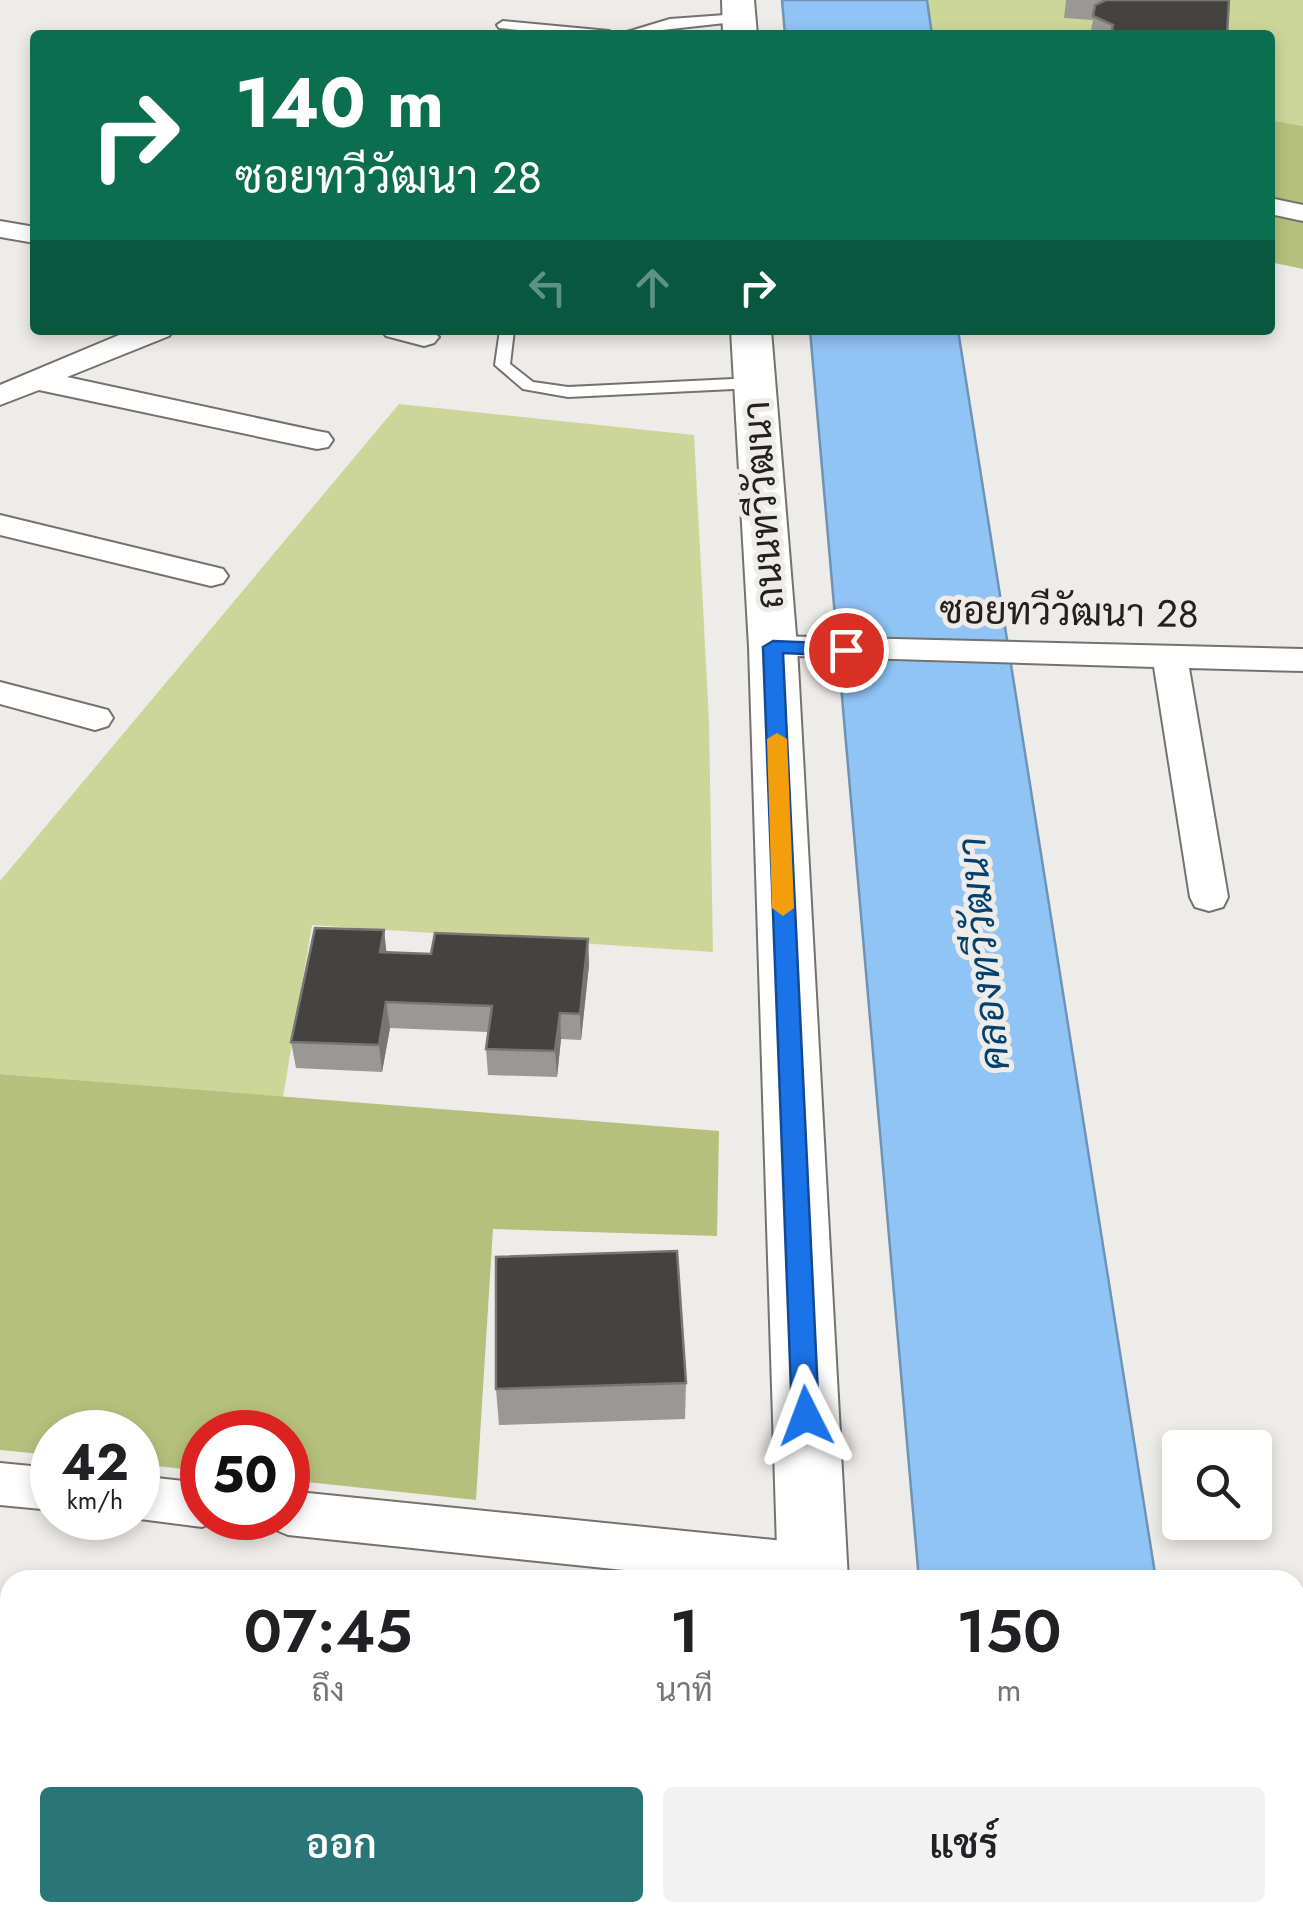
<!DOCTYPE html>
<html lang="th">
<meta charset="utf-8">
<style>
:root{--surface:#fff;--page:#f2f2f2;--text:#202124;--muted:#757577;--accent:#2a7578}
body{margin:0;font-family:Jost,Sarabun,sans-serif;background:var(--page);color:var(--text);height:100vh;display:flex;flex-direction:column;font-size:38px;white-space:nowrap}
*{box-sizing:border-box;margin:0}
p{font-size:32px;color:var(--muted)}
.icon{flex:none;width:55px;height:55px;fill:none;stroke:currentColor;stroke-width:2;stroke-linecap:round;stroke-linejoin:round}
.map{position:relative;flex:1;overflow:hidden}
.details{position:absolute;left:0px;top:1570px;width:1305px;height:352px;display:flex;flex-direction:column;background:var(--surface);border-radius:30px 30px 0 0;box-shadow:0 5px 15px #0003}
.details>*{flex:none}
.guide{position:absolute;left:30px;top:30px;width:1245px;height:305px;border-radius:10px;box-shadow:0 5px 15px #0003;background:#0b6e4f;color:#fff;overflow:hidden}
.buttons{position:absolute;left:1162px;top:1430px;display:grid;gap:20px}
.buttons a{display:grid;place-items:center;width:110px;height:110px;border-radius:10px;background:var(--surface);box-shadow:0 5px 15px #0003;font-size:50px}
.speed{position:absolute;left:30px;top:1410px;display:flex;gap:20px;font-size:50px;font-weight:700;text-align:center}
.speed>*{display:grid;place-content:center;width:130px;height:130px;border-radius:50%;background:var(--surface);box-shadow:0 5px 15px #0003;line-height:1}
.speed small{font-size:25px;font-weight:400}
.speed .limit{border:15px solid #d22;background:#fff;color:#111}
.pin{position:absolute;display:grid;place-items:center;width:85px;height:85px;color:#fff;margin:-42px;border:5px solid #fff;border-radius:50%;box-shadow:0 2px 10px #0007}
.me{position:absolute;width:110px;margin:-55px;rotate:357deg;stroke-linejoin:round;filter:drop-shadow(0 0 8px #0008)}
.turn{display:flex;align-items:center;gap:35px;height:210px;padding:0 40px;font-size:45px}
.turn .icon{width:130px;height:130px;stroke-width:2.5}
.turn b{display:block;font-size:70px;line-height:85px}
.lanes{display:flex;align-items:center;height:95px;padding:0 40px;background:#0003;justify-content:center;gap:50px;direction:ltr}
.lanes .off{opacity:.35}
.eta{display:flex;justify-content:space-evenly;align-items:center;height:170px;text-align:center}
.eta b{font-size:60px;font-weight:600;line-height:70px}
.action{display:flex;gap:20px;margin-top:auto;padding:20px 40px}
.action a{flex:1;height:115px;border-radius:10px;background:var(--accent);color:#fff;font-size:40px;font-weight:600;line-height:115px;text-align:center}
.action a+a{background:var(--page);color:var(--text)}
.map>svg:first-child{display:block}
.green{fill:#cdd699}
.forest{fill:#b6c07d}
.water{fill:#90c4f5;stroke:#6f93b5;stroke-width:2.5}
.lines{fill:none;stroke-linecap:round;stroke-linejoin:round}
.service-casing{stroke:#74726f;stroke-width:4}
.minor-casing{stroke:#74726f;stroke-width:4}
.secondary-casing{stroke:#74726f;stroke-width:4}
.service{fill:#fff;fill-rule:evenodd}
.minor{fill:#fff;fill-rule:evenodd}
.secondary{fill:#fff;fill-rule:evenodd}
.wall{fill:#9a9894}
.shaded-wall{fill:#787672}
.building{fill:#454340;stroke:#787672;stroke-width:2.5}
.route{fill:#1a73e8;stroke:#114b97;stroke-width:2.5}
.slow{fill:#f59e0b}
.labels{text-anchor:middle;stroke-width:10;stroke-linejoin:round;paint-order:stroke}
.street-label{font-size:38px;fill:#222120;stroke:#eeece8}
.water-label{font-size:40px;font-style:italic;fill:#04416e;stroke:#eeece8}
</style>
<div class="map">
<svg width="1303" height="1922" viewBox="0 0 1303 1922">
<rect width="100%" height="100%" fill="#eeece8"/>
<!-- green -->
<path class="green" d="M927,0H1303V126L1270,120V35H932Z
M399,404L694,435L709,721L713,952L312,925L283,1097L0,1074V881Z"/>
<!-- forest -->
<path class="forest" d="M1270,120L1303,126V269L1270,262Z
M0,1074L719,1131L717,1236L493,1229L476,1500L288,1480V1432H202V1471L138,1464V1432H52V1455L0,1450Z"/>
<!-- water -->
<path class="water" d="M782,0H927L932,35H785Z
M810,330H958L1156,1580H919Z
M1209,1912L1211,1922H948L947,1913Z"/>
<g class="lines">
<defs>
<path id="service" d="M739,14L745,18L743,21L617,35L670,19Z
M503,21L609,31L615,35H570L499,28L497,25Z
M500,330H514L510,364L533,382L568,387L754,378L762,383L754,388L568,397L523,389L495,365Z"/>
<path id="minor" d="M1270,198L1303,205V221L1270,214Z
M0,221L35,227V243L0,237Z
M131,330H174L169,336L67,377L317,431L328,433L333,440L328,447L317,449L39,390L0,405V385Z
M381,330H431L439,337L434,343L424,346L386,336Z
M0,515L223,569L228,576L223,583L211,586L0,535Z
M773,636L1303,649V671L1189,668L1228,897L1223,907L1209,911L1195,907L1190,897L1154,667L761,655L756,647L761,639Z
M0,682L108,710L113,718L108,726L95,730L0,704Z
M0,1463L52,1468V1510L0,1505Z
M138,1476L202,1483V1518H221L219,1520L202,1527L132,1518H138Z
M288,1491L813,1544L831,1551L838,1567L832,1580H720L288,1535L271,1528L265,1518H288Z"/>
<path id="secondary" d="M722,0H754L757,35H723Z
M731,330H771L797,647L848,1580H778L749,647Z
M786,1912H864L865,1922H787Z"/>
</defs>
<!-- service casing -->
<use href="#service" class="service-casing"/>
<!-- minor casing -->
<use href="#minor" class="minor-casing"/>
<!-- secondary casing -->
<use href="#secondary" class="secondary-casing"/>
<!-- service -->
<use href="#service" class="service"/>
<!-- minor -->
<use href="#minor" class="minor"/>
<!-- secondary -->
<use href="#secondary" class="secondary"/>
</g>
<!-- wall -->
<path class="wall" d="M1066,0H1229L1227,35H1090L1093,20L1064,18Z
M384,930L386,952L431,954L588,939L589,965L581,1040L561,1039L557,1077L488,1075L486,1049L488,1032L390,1028L382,1072L296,1068L291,1042Z
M686,1383L685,1419L499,1425L496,1389Z"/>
<!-- shaded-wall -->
<path class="shaded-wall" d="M384,930L387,957L380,952Z
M588,939L589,965L581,1040L580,1014Z
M386,1002L390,1028L382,1072L379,1045Z
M560,1013L561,1039L557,1077L555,1051Z"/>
<!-- building -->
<path class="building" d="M1106,0H1229L1227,35H1111L1113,25L1093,16L1095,5Z
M315,928L384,930L380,952L431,954L435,933L588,939L580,1014L560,1013L555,1051L486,1049L492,1006L386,1002L379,1045L291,1042Z
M677,1251L686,1383L496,1389V1257Z"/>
<!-- route -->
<path class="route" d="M773,641L846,644L856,650L846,656L783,653L819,1416L815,1424L806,1427L796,1424L792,1416L763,647Z"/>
<!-- slow -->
<path class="slow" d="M777,733L787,739L794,908L783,916L772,908L767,739Z"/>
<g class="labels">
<!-- street labels -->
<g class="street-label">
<text transform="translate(763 505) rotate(-94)" y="13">ถนนทวีวัฒนา</text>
<text transform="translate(1069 612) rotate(1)" y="13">ซอยทวีวัฒนา 28</text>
</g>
<!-- water labels -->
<g class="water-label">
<text transform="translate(983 954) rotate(-96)" y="14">คลองทวีวัฒนา</text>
</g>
</g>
</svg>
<div class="buttons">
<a><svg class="icon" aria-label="search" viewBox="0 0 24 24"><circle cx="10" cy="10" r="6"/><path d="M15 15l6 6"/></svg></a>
</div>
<div class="speed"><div>42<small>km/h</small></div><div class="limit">50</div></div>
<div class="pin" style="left:846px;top:650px;background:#d93025"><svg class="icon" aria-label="arrive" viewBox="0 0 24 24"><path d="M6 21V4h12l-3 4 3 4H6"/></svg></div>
<svg class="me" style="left:806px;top:1416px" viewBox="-20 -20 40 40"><path d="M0-17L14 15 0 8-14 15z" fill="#1a73e8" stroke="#fff" stroke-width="4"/></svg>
<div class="guide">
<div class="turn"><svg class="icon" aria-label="right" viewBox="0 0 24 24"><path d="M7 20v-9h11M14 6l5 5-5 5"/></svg><div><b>140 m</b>ซอยทวีวัฒนา 28</div></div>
<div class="lanes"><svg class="icon off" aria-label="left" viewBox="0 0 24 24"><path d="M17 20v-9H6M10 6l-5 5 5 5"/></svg><svg class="icon off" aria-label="ahead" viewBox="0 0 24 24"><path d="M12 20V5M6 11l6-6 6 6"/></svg><svg class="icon" aria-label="right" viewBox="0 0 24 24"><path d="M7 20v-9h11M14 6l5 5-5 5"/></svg></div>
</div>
<section class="details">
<div class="eta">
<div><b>07:45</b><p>ถึง</p></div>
<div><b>1</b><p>นาที</p></div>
<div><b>150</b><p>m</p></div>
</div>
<div class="action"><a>ออก</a><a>แชร์</a></div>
</section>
</div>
